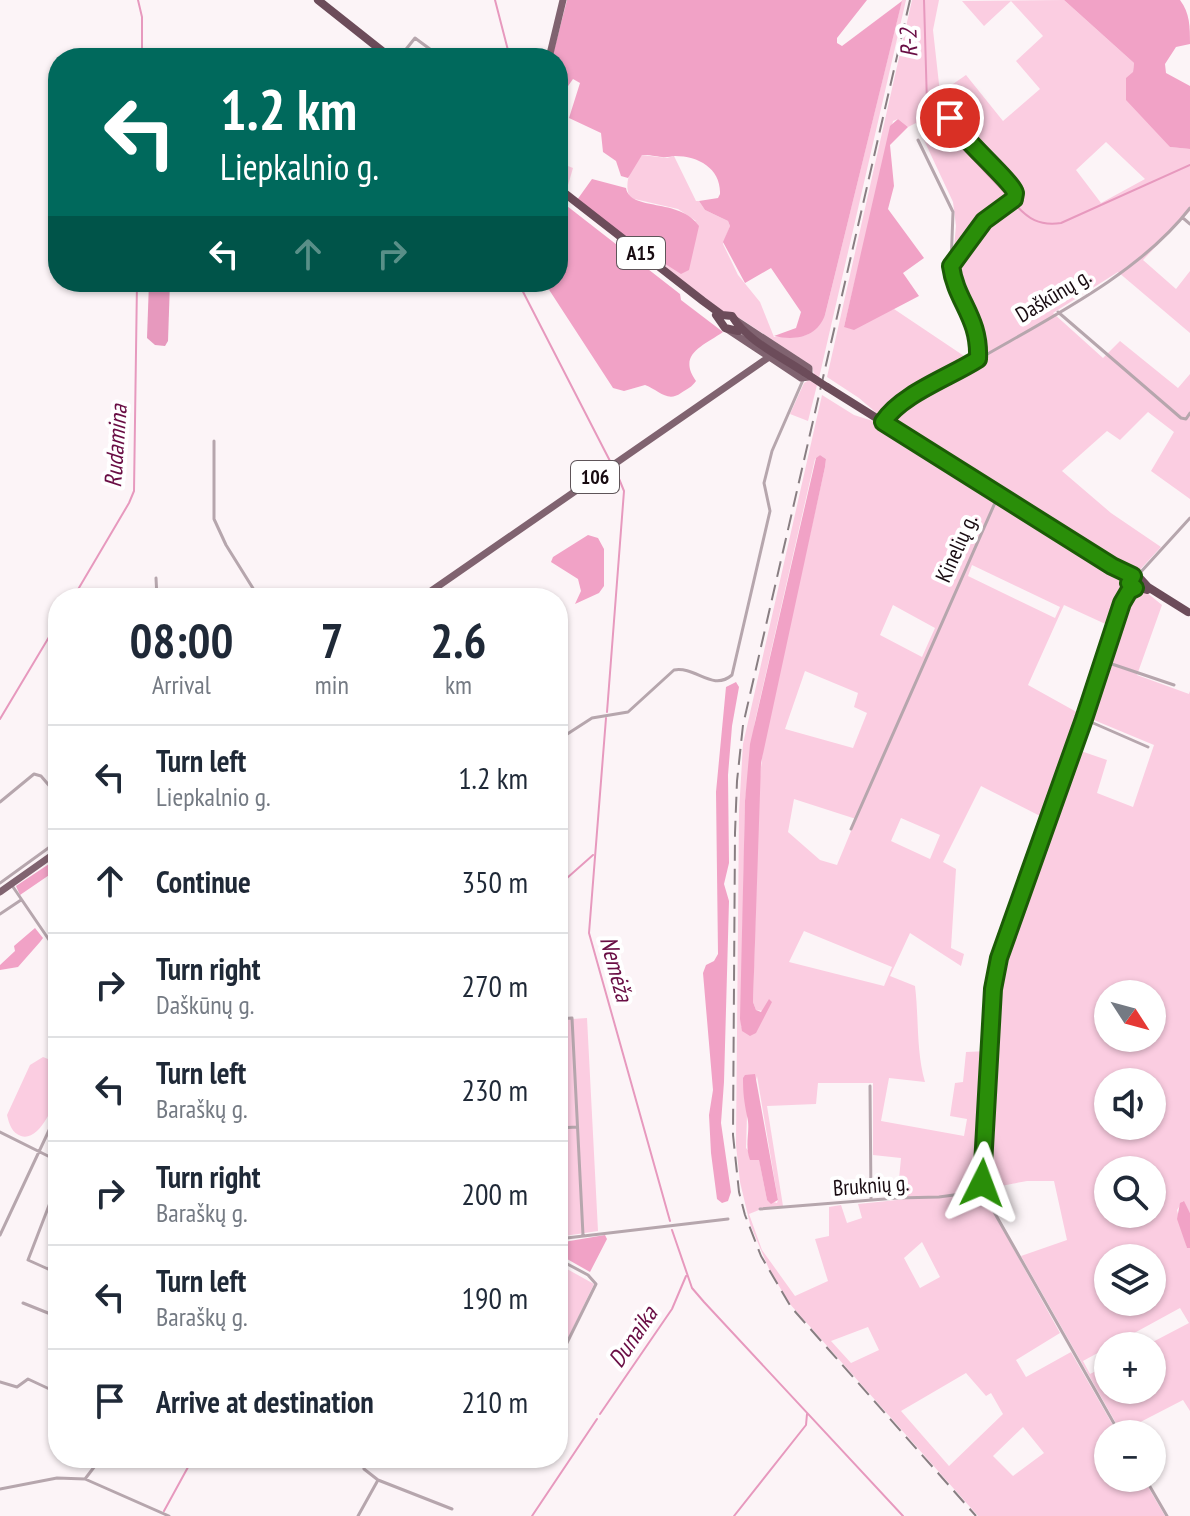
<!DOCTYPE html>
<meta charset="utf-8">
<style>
:root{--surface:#fff;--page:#f2f2f3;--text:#1f2937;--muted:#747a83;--line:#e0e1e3}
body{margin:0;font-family:"PT Sans Narrow",sans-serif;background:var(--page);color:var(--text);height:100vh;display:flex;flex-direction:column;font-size:30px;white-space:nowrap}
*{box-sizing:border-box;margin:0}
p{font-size:26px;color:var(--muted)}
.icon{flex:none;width:44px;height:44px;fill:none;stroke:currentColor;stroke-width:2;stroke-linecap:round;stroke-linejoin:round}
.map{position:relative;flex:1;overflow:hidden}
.drawer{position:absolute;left:48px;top:588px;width:520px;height:880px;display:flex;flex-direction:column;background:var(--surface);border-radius:32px;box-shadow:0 2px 6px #0004}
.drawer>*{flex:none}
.hud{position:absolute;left:48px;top:48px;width:520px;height:244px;border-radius:32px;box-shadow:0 2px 6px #0004;background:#00695c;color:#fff;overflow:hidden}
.needle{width:52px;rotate:126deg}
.fabs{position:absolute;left:1094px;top:980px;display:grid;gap:16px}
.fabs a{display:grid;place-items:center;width:72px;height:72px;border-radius:50%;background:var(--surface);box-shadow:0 2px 6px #0004;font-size:40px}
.pin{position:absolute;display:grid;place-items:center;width:68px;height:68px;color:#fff;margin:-34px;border:4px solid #fff;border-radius:50%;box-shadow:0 2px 8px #0007}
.me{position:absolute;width:88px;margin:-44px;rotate:3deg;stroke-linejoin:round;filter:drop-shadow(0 0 6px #0008)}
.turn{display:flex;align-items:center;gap:28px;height:168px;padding:0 40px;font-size:36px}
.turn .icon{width:104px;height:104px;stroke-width:2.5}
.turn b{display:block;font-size:56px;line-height:68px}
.lanes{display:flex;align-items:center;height:76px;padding:0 40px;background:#0003;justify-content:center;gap:40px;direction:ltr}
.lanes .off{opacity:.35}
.eta{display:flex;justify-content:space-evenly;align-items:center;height:136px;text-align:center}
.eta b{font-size:48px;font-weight:700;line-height:56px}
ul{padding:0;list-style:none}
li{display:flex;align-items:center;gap:24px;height:104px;padding:0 40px;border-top:2px solid var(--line)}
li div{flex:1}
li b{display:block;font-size:30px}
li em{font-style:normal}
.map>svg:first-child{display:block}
.green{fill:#fbcde1;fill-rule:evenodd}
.forest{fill:#f1a2c6}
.water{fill:#e799be}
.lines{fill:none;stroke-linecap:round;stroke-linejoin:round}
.stream{stroke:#e799be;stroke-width:2}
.street{stroke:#b6a6ad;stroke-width:3}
.primary{stroke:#806370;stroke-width:7}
.highway{stroke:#6c4c5a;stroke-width:8}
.rail{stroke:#887e82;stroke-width:2;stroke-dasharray:16 8;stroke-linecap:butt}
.highway-bridge{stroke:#6c4c5a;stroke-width:8}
.route-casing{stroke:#1b5c06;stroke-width:20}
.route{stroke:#2a8e09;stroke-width:14}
.labels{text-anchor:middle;stroke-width:8;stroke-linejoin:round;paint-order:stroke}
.shield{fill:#fff;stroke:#5e5559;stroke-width:2}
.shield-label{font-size:20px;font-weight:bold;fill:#190c12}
.street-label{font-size:22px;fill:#190c12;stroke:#fff}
.water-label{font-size:24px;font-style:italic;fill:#690d44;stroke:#fff}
</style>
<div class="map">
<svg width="1190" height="1516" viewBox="0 0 1190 1516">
<rect width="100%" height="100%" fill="#fcf4f7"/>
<!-- green -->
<path class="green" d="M902,0H906L819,378L814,375L812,366L741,319L725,313L637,246L644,247L696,221L678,209L630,198C623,183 631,166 642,155L667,158L674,156L696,201H699L705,210L728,221L730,226L723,244L738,275L760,302L774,337C801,336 811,341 825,315Z
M912,0H939L933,30L940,93L966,75L1003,121L1040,89L1016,61L1043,36L1011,1L984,26L962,1L1064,0L1134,63L1133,72L1170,147L1190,149V211L1143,260L1176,289L1190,271V333L1118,272L1053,313L1103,358L1120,341L1178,388L1190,374V499L1151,471L1174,432L1148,412L1120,440L1107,431L1062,471L1111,513L1161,547L1137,573H1129L1085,542L1071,536L892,423L890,416L886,413L880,416L859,398L827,377ZM898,119L908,127L916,123L953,202L956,226L952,268L981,338L980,351L970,360L894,309L844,327L893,121ZM1106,142L1145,179L1101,203L1076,170Z
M558,162L573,168L566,192L558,185Z
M809,380L817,385L808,421L790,414L804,383Z
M822,395L854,415L873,421L1118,574L1126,584L1112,627L1064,605L1028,685L1082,715L1046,819L981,786L943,862L956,869L951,948L964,954L961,966L910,933L890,976L915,986C919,1018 916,1051 925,1082L889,1078L881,1121L964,1136L967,1119L950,1116L955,1083L963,1082L966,1052L988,1051L981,1185L997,1219L1060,1333L1016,1360L1026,1377L1071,1352L1118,1434H1108V1478H1143L1165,1516H978L789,1303L769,1269L750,1224L740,1182L736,1145L739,812L743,744ZM820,455L826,459L825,467L764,740L759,786L753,1002L756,1010L763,1011L741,1027L745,801L755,721L815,459ZM972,565L1060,607L1055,618L968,576ZM893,605L935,628L922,657L880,635ZM805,671L858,693L854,707L867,713L853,748L785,729ZM794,799L856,819L837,865L820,860L788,832ZM901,818L940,835L930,859L891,841ZM804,931L892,967L884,986L789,962ZM757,1076L778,1200L777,1203L767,1200L759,1159H756L746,1148L747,1115ZM818,1083H873V1155L901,1158L897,1200L858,1204L862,1218L847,1223L841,1205L829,1207V1236L815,1239L828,1281L795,1296L762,1250L749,1214L764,1208L783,1206L767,1106L816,1104ZM922,1242L940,1277L920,1288L904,1258ZM868,1327L879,1350L851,1363L831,1341ZM966,1373L986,1396L991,1393L1003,1414L949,1466L901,1411ZM1023,1427L1044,1453L1013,1476L993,1456Z
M1133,590L1146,592L1162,605L1137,675L1189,694L1190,691V1213L1183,1201L1177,1210L1187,1248H1190V1411L1183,1400L1121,1432L1021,1256L1067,1240L1054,1181H1027L985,1189L984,1180L993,1009L999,966L1126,599ZM1089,718L1154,745L1133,807L1097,793L1107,760L1078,750ZM1108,994H1152V1038H1108ZM1108,1082H1152V1126H1108ZM1108,1170H1152V1214H1108ZM1108,1258H1152V1302H1108ZM1180,1308L1189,1323L1145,1346H1152V1390H1108V1365L1090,1374L1083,1361Z
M587,1018L598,1231L558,1237V1020Z
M43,1057L58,1063C58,1071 59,1081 58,1089C56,1104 39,1142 21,1136C12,1133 9,1124 7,1115L30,1065Z
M558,1264L594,1284L558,1359Z"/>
<!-- forest -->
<path class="forest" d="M567,0H867L837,38V43L842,46L902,1L825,315C817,337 796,341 774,336L796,328L801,312L771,268L745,283L723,242L730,226L728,221L705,210L699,201L718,198L720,194C721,169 699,156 675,156C671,156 667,158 662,157C655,156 650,155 642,155L628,178L621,176L616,161L603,152L601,133L569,118L580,83L573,79L566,89L558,87V58H552Z
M1064,0H1180C1190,13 1190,27 1190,44L1176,47L1165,64L1166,73L1190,86V149L1170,147L1126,100V78L1133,72L1134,63Z
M898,119L908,127L890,145L894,186L888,209L924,258L903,273L919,296L854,330L844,327L890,126Z
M592,179L626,188C630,212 679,197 699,226L689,270L681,274L637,246L577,200Z
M558,199L680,294L681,300L723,332C703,346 677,354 696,381C692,387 687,389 681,393C667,403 659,390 645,385L624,391L613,388L544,282H558Z
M820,455L826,459L825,467L761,763L753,1002L756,1010L761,1012L769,999L772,1002L756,1033L750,1036L742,1031L740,1019L745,801L750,744L816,458Z
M588,535L598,538L604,549V586L599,593L575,604L581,591L578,579L551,562L553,557Z
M736,682L739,687L732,726L728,775L729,863L724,884L729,901L724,1082L721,1123L731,1192L728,1201L722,1203L717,1199L711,1153L709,1115L713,1090L703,973L706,965L714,961L718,954L716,792L726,687Z
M58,858V869L20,895L16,886Z
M35,928L43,938L40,942L18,967L0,970V965L15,951L14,946Z
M755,1074L778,1200L771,1204L767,1200L759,1160H750C744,1144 751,1130 747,1116C744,1101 743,1093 743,1078L745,1075Z
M1184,1201L1190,1213V1248H1187L1177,1219L1180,1203Z
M605,1235L607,1239L590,1272L560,1255L558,1243Z"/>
<!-- water -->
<path class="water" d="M149,282H170L168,341L165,346L155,345L147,338Z"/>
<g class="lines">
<!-- stream -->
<path class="stream" d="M138,0L142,17V58
M495,0L510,58
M924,0L927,104L938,122L1010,198
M1014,203C1028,219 1039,226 1061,223L1190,165
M518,282L610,461
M73,598L129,503L134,491L137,282
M607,712L624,491L615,469
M606,718L589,933L670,1221
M0,719L58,622
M558,886L593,855
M672,1230L692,1288L704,1302L903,1516
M600,1414L672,1309L686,1276
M164,1511L193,1458
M532,1516L597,1419
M734,1516L806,1425L807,1414"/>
<!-- street -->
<path class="street" d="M399,58L415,38L442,58
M950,118L1015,193L1014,199L984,221L951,266C956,302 980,317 978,359
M918,140L953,212L951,266
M1183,218L1190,224
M1058,312L1181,418L1186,419L1190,413
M884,422C900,395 938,383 965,367C1039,323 1137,277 1190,208
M214,441V519L226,545L259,598
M1139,574L1190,518
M156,578L157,598
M1123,600L1134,588
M1103,661L1174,685
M1084,719L1148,747
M558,740L592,718L628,712L674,670C696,666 712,692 732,675L770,511L764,483L772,451L803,380
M0,802L34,774L41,776L58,796
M851,829L998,496
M0,883L58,841
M11,884L58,953
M0,914L21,900
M558,1019L572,1018L583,1235
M870,1086L871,1199
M558,1128L577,1127
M0,1132L58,1161
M58,1182L28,1260L48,1269L58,1254
M760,1209L897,1198L939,1197L983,1191
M0,1235L58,1111
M558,1239L728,1219
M558,1259L588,1275L596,1284L558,1361
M23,1303L58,1317
M0,1382L17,1387L28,1379L58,1393
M1120,1434L989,1203L982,1180L993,989L999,958L1128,585
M363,1458L364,1469L378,1480
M1145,1478L1167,1516
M85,1479L101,1458
M0,1489L57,1478L85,1479L169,1516
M358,1516L378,1480L452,1509"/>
<!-- primary -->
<path class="primary" d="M549,58L563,0
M727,329L801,378L809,377V368L734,319
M421,598L769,357
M0,892L58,851"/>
<!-- highway -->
<path class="highway" d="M318,0L391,58
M558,188L703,301L722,315L732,316C746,340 780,356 804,372
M716,315L725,328L738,331
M827,387L1114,567L1138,576L1148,587L1188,612
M1120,573L1132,586L1147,590"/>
<!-- rail -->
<path class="rail" d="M910,0L743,725L737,781L735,833L733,1135L739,1192L745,1215L761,1256L791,1307L976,1516"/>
<!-- highway-bridge -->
<path class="highway-bridge" d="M804,372L827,387"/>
</g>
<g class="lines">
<defs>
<path id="route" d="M950,118C959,136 1013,182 1015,193C1015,195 1014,197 1014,199L984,221L951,266C956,302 980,317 978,359C950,377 901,394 883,422L1112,566L1133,576L1129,583L1135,588L1129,591L1122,603L1084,719L999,958L993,989L982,1183"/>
</defs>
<!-- route casing -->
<use href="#route" class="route-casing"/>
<!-- route -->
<use href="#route" class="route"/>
</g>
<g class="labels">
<!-- shield labels -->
<g class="shield">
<rect x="617" y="237" width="48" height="32" rx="6"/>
<rect x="571" y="461" width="48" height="32" rx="6"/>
</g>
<g class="shield-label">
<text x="641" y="260">A15</text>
<text x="595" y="484">106</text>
</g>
<!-- street labels -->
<g class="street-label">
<text transform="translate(1053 295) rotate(-31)" y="8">Daškūnų g.</text>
<text transform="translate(956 548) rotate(-66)" y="8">Kinelių g.</text>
<text transform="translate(871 1185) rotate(-4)" y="8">Bruknių g.</text>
</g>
<!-- water labels -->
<g class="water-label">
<text transform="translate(909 43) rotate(-92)" y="8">R-2</text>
<text transform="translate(116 446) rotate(-86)" y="8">Rudamina</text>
<text transform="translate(616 969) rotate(75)" y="8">Nemėža</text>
<text transform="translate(633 1337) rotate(-56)" y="8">Dunaika</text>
</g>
</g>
</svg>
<div class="fabs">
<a><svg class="needle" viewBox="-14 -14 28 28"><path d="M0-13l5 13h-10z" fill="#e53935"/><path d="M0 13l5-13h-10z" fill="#747a83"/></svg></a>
<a><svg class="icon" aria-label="sound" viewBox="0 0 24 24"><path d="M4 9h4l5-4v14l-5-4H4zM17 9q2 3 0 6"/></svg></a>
<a><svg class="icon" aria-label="search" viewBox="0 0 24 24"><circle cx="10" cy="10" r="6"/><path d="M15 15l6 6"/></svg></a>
<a><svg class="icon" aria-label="layers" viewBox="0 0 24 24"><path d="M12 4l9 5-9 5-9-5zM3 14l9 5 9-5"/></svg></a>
<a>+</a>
<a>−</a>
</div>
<div class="pin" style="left:950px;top:118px;background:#d93025"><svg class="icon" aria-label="arrive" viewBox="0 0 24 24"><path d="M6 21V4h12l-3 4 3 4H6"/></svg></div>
<svg class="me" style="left:982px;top:1183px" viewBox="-20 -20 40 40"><path d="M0-17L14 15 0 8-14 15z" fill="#2a8e09" stroke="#fff" stroke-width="4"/></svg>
<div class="hud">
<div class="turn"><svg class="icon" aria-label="left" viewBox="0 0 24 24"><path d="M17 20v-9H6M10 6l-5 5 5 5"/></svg><div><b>1.2 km</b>Liepkalnio g.</div></div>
<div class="lanes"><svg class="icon" aria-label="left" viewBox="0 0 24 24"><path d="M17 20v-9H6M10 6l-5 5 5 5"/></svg><svg class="icon off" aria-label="ahead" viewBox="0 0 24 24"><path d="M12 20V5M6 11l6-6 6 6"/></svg><svg class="icon off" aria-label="right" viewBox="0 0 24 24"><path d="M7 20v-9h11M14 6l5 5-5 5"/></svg></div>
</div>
<section class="drawer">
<div class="eta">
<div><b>08:00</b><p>Arrival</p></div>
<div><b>7</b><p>min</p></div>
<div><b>2.6</b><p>km</p></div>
</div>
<ul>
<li><svg class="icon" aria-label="left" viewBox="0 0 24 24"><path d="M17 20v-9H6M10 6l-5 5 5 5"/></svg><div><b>Turn left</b><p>Liepkalnio g.</p></div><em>1.2 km</em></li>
<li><svg class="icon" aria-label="ahead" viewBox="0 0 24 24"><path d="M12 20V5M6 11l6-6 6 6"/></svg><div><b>Continue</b></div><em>350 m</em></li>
<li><svg class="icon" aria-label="right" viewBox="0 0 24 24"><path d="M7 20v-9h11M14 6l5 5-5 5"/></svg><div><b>Turn right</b><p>Daškūnų g.</p></div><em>270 m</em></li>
<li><svg class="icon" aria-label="left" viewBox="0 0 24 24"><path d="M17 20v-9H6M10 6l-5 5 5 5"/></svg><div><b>Turn left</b><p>Baraškų g.</p></div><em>230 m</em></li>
<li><svg class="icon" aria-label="right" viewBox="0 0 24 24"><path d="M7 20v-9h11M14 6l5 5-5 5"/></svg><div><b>Turn right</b><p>Baraškų g.</p></div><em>200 m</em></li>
<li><svg class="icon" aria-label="left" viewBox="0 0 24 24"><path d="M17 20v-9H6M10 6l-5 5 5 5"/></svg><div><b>Turn left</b><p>Baraškų g.</p></div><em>190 m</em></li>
<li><svg class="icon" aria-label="arrive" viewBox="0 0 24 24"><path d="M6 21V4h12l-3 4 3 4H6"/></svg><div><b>Arrive at destination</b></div><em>210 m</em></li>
</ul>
</section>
</div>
